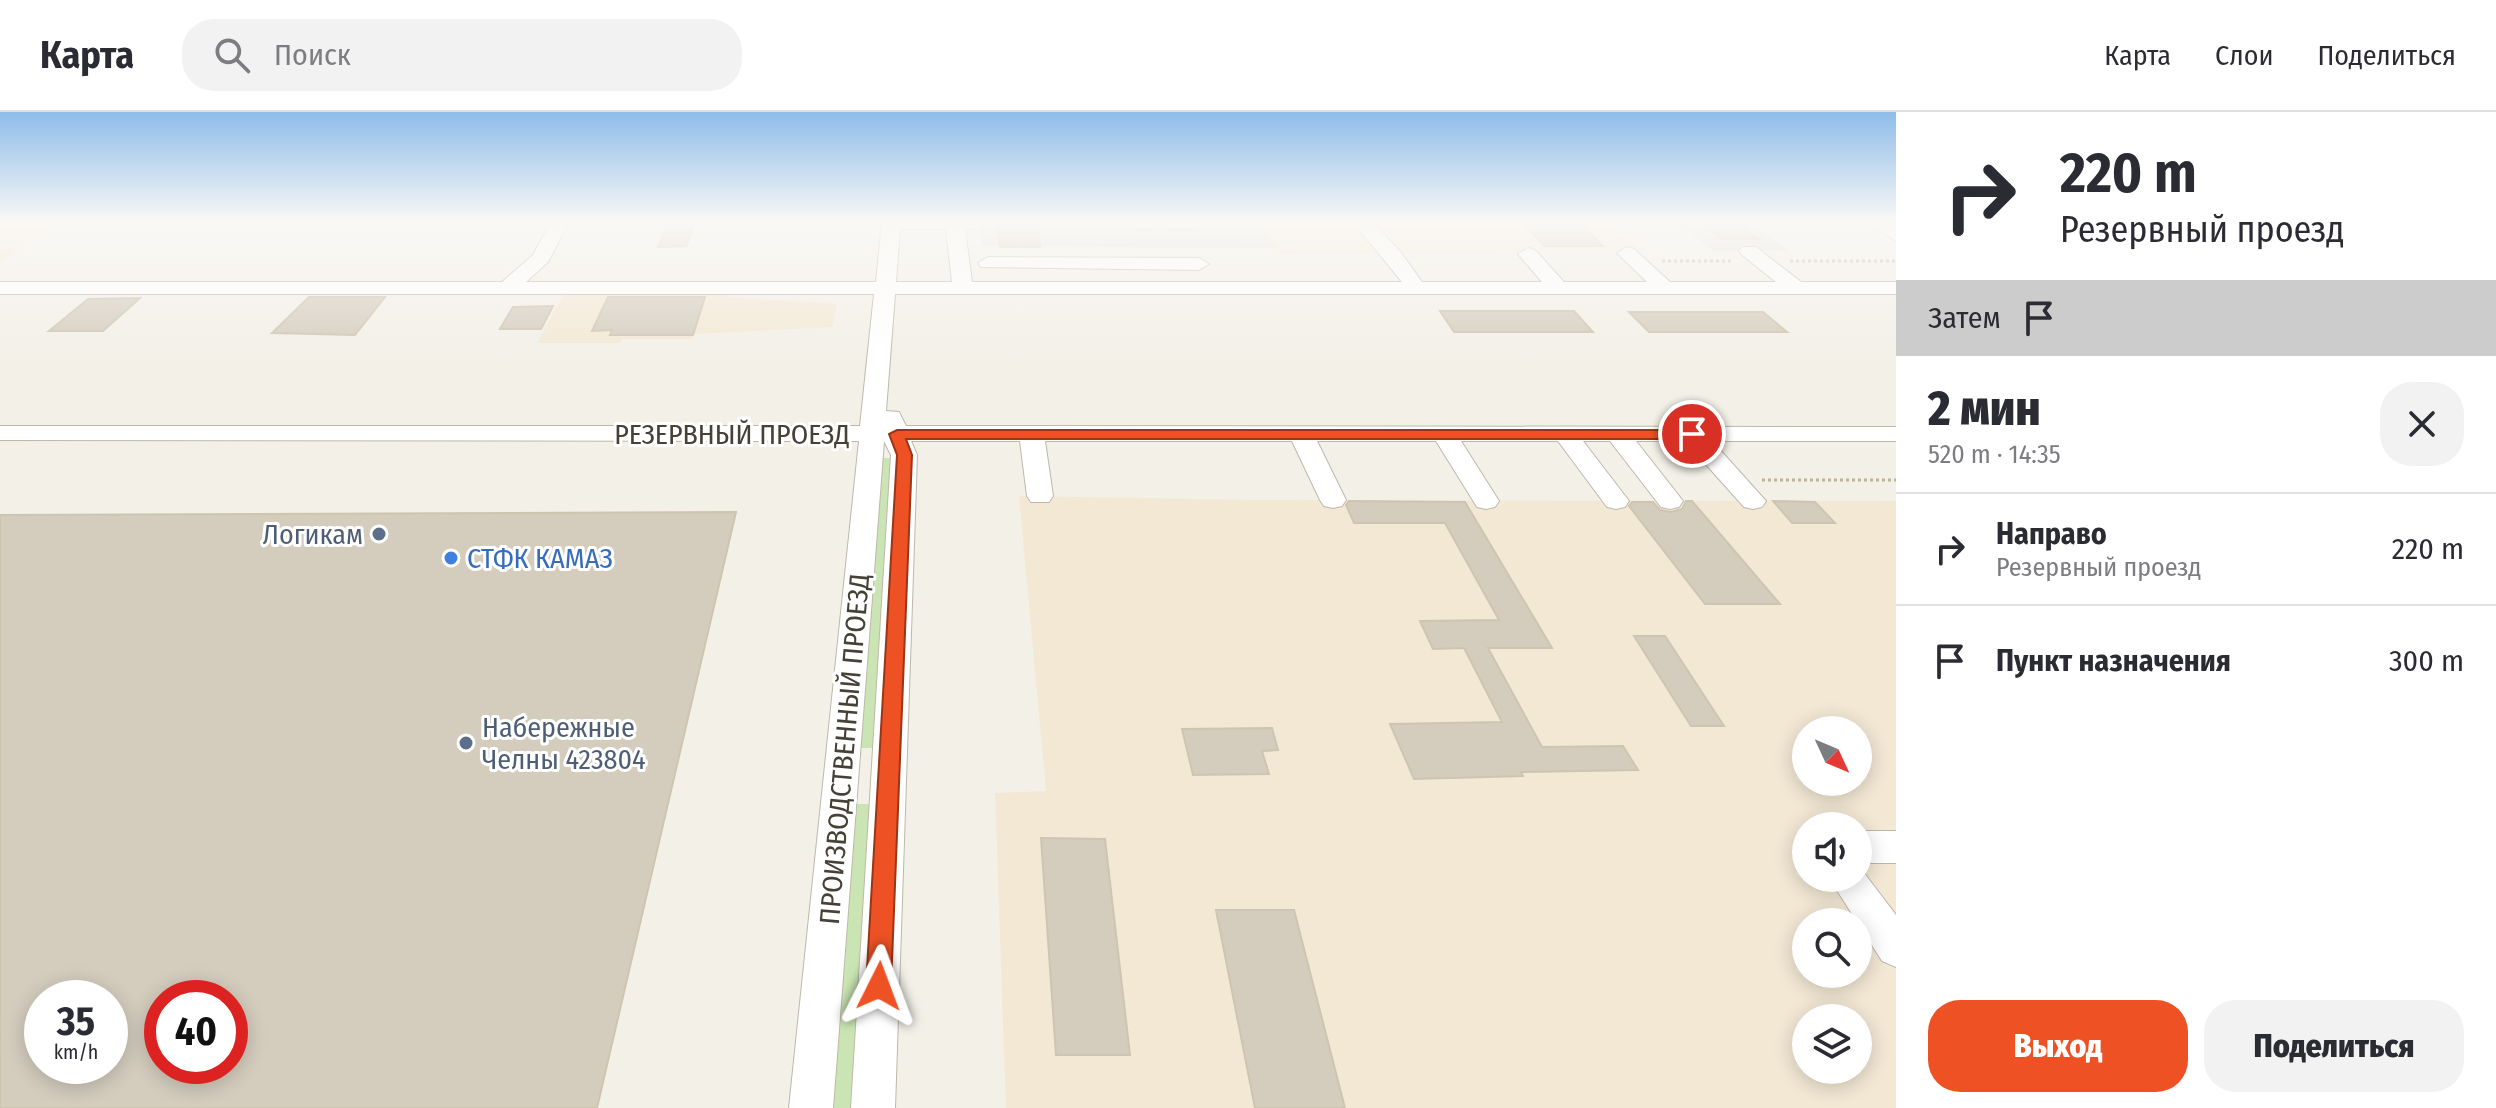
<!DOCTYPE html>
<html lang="ru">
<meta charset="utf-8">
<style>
:root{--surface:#fff;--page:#f2f2f3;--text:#2b2b33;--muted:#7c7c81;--line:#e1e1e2;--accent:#ed5124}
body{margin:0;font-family:"Fira Sans Condensed",sans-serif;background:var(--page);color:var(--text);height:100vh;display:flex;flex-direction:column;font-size:30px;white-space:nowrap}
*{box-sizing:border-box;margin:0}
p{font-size:26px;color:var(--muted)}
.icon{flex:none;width:44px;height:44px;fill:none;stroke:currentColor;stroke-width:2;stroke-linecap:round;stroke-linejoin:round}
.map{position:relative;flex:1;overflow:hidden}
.panel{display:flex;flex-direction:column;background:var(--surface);width:600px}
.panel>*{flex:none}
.hud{background:#fff;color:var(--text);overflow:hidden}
.needle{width:52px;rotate:134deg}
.tools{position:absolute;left:1792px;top:604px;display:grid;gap:16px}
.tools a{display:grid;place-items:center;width:80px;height:80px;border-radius:50%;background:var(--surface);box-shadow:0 4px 20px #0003;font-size:40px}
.speed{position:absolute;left:24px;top:868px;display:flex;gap:16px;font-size:40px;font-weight:700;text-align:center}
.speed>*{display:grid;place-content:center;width:104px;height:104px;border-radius:50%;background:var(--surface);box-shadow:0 4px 20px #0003;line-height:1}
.speed small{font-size:20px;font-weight:400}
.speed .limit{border:12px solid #d22;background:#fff;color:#111}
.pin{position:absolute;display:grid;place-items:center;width:68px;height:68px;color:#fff;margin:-34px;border:4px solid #fff;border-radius:50%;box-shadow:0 2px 8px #0007}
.me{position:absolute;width:88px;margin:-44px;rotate:3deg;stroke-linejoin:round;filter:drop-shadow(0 0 6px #0008)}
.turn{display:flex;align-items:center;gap:28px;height:168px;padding:0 32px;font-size:36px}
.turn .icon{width:104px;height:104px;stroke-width:2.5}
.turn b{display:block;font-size:56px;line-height:68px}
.then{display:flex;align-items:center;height:76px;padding:0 32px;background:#0003;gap:16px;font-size:30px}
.round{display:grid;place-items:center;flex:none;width:84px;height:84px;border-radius:32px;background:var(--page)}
.summary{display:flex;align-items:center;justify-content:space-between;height:136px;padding:0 32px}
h1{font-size:48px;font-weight:800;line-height:60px}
.cta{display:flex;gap:16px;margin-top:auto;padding:16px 32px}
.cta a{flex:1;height:92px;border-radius:32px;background:var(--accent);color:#fff;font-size:32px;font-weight:800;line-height:92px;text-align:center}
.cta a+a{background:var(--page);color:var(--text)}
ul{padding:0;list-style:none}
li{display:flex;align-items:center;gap:24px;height:112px;padding:0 32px;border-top:2px solid var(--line)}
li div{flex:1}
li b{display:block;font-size:30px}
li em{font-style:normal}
header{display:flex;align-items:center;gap:48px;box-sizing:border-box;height:112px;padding:0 40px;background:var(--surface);border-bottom:2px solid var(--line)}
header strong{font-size:38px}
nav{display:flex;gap:44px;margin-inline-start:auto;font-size:28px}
.search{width:560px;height:72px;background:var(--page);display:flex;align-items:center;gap:20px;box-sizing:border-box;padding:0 28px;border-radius:32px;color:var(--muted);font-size:30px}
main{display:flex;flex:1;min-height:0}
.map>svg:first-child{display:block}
.commercial{fill:#f3e8d4;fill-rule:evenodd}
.industrial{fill:#e2dfd9}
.green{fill:#cae5b3}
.building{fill:#d4cdbe;stroke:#cec5b1;stroke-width:2;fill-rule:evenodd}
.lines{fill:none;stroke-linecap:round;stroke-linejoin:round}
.minor-casing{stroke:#beb8ab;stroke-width:2}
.path{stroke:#bfb59d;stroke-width:3;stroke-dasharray:3 3;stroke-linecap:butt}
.minor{fill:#fff;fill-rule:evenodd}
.route{fill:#ed5124;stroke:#9a3517;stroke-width:2}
.service-dot{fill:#5c6f8a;stroke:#fff;stroke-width:3}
.shop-dot{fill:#3f7fe0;stroke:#fff;stroke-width:3}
.labels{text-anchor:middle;stroke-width:6;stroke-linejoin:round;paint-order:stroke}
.street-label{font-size:28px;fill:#464137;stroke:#fff}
.service-label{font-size:28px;fill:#4e5e75;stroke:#fff;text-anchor:end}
.shop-label{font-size:28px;fill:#366cbe;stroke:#fff;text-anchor:start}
</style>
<header>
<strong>Карта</strong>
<div class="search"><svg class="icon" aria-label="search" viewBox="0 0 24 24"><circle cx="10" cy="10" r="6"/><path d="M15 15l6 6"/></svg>Поиск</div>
<nav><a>Карта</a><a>Слои</a><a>Поделиться</a></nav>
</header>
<main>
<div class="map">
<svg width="1896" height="996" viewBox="0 0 1896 996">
<rect width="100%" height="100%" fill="#f3f0e8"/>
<!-- commercial -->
<path class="commercial" d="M0,110H64L0,151Z
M1262,110H1473L1478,115H1500L1496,110H1608L1642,141L1280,142Z
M564,181L728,182V185L837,192L832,215L694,222L692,227H622L620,231H537Z
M1019,384L1254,388L1896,389V996H1006L995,681L1046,679ZM1806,618H1858V670H1806ZM1806,714H1858V766H1806ZM1806,810H1858V862H1806ZM1806,906H1858V958H1806Z"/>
<!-- industrial -->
<path class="industrial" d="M977,110H1262L1277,136L982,134Z
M1678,110H1750L1788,138L1713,139Z"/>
<!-- green -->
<path class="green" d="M881,346H893L877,636H860Z
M852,692H872L853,996H829Z"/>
<!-- building -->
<path class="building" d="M669,110H696L686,134L658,135Z
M998,110H1037L1040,135H1000Z
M1700,110H1736L1759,127H1721Z
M1525,113H1582L1603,134H1544Z
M309,185H385L355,223L272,221Z
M608,185H705L693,223H610L612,218L592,219Z
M140,186L103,219H49L88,187Z
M553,194L541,217H500L513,195Z
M1440,199H1574L1593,220H1454Z
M1629,200H1763L1787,220H1649Z
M1349,389L1465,390L1552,536H1488L1542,635L1623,634L1638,658L1521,660L1523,664L1414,667L1390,612L1502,610L1464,536L1433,537L1420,509L1499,508L1445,411H1354L1346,393Z
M1686,389H1692L1780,492H1705L1629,394L1632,390H1653L1660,398L1671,400L1682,397Z
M1773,389L1815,390L1835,411H1792Z
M736,400L597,996H0V403ZM42,886H110V954H42ZM162,886H230V954H162Z
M1634,524H1665L1724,614H1691Z
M1272,616L1278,638L1262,639L1269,662L1193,663L1182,617Z
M1041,726L1105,727L1130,943H1056Z
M1216,798H1294L1345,996H1255Z"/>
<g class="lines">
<defs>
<path id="minor" d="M551,110H569L548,150L526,170H876L882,110H985L983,115L965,117L972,170H1402L1353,110H1372L1399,138L1422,170H1542L1518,142L1528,136L1535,138L1564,170H1647L1617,141L1627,135L1634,137L1670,170H1776L1742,143L1739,139L1742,135H1756L1801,170H1896V182H895L886,299L899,300L906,314L1896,315V329H1712L1766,389L1762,395L1753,397L1744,395L1685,329H1636L1683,389L1679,395L1670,397L1661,395L1610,329H1583L1629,389L1625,395L1616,397L1607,395L1558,329H1461L1499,389L1495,395L1486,397L1477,395L1436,329H1317L1346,388L1342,394L1333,396L1324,394L1320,388L1292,329H1045L1053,384L1049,390H1031L1027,384L1020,329H911L917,343L895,996H851L891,343L884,329L833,996H789L859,329L0,328V314H860L874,182H0V170H502L533,143ZM900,117H946L952,170H896Z
M1044,110H1212L1213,111L1204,117L1053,115Z
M1867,110H1888L1896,115V129Z
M988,145L1199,146L1209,152L1199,158L981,155L978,151Z
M1858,719H1896V751H1858Z
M1858,753L1896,803V855L1882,849L1829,766H1858Z"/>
</defs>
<!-- minor casing -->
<use href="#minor" class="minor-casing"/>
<!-- path -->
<path class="path" d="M1662,149H1734
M1790,149H1896
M1762,368H1896"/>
<!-- minor -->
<use href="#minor" class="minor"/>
</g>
<!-- sky -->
<linearGradient id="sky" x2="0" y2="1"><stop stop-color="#8ebdea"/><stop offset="0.44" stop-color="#faf8f5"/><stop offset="1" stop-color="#faf8f5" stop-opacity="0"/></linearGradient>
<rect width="1896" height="249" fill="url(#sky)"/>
<!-- route -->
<path class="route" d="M897,318H1692L1699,322L1692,327H906L912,343L891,874L888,882L879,886L870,882L866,874L897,343L889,322Z"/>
<!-- markers -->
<g class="service-dot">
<circle cx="379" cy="422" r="8"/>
<circle cx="466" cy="631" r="8"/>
</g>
<circle class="shop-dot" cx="451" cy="446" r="8"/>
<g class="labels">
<!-- street labels -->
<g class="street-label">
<text x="732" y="332">РЕЗЕРВНЫЙ ПРОЕЗД</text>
<text transform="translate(844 637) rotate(-85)" y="10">ПРОИЗВОДСТВЕННЫЙ ПРОЕЗД</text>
</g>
<!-- service labels -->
<g class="service-label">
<text x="363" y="432">Логикам</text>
<text x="482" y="625" text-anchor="start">Набережные<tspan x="482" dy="32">Челны 423804</tspan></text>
</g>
<!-- shop labels -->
<g class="shop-label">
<text x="467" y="456">СТФК КАМАЗ</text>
</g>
</g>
</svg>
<div class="tools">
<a><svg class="needle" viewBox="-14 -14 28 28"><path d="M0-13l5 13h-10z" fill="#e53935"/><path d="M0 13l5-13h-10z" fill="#7c7c81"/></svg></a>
<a><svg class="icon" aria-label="sound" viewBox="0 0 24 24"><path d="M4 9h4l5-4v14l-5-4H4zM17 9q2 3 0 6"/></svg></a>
<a><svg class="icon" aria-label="search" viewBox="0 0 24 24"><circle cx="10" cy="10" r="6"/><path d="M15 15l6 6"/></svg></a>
<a><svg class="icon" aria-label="layers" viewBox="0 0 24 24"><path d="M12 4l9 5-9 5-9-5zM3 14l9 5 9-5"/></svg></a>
</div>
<div class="speed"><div>35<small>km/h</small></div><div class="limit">40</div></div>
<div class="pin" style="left:1692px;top:322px;background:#d93025"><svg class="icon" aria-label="arrive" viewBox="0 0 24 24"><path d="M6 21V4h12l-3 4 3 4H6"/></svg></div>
<svg class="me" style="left:879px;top:874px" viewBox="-20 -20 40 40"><path d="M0-17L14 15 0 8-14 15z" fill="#ed5124" stroke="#fff" stroke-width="4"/></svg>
</div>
<section class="panel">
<div class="hud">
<div class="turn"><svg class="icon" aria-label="right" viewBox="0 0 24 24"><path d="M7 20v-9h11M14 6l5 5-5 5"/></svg><div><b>220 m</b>Резервный проезд</div></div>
<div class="then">Затем<svg class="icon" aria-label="arrive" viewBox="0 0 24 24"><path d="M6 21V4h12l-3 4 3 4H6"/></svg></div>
</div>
<div class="summary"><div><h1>2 мин</h1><p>520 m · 14:35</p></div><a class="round"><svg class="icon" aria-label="close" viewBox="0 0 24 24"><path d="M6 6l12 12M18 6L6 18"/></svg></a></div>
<ul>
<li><svg class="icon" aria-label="right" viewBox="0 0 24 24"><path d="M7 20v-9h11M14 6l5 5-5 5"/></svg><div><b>Направо</b><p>Резервный проезд</p></div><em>220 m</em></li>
<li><svg class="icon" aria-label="arrive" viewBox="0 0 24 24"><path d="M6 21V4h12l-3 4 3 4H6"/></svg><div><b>Пункт назначения</b></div><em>300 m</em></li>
</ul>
<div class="cta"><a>Выход</a><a>Поделиться</a></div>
</section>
</main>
